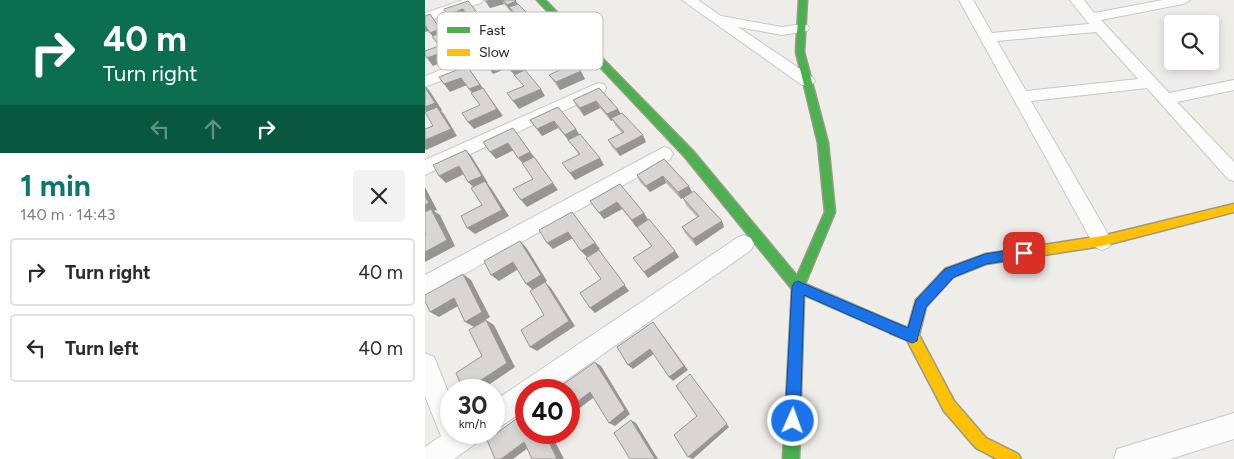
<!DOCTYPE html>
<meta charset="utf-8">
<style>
:root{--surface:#fff;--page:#f2f2f3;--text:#2b2b33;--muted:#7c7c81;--line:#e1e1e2;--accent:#0f766e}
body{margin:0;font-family:Figtree,sans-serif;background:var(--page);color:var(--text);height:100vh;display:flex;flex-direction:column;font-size:19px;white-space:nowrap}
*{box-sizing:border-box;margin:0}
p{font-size:16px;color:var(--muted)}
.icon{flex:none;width:28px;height:28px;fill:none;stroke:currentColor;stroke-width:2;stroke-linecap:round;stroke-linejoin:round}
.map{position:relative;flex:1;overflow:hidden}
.sheet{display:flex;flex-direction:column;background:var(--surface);width:425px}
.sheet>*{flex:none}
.guide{background:#0b6e4f;color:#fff;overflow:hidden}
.fabs{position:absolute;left:739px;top:15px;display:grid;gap:10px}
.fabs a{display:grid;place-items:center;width:55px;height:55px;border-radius:5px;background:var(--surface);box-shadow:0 2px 8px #0003;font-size:25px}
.speed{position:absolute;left:15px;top:379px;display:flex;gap:10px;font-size:25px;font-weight:700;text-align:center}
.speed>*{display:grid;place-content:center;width:65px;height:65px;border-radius:50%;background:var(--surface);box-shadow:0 2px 8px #0003;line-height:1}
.speed small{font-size:12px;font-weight:400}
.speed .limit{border:8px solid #d22;background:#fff;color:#111}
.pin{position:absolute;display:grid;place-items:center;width:42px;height:42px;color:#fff;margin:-21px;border-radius:10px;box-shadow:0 2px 8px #0006}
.me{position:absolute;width:55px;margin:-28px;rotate:2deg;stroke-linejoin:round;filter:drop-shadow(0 0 4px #0008)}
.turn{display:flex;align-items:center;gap:18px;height:105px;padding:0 20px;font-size:22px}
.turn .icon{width:65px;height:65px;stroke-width:2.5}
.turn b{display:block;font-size:35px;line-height:42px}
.lanes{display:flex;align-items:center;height:48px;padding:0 20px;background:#0003;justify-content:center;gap:25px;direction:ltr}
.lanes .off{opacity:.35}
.round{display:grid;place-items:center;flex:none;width:52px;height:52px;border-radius:5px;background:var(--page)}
.overview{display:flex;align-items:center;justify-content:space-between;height:85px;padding:0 20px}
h1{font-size:30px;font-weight:700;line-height:38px;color:var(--accent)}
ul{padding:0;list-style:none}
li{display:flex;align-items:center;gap:15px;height:68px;margin:0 10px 8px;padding:0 10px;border:2px solid var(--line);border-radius:5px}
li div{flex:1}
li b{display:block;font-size:19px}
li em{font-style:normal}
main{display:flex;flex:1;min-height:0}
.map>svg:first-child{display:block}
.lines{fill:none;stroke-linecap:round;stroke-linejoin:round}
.street-casing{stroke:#c8c7c6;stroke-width:2}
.fast-casing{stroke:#999a80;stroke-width:3}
.slow-casing{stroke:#999a80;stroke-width:3}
.street{fill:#fdfcfc;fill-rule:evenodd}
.fast{fill:#4caf50;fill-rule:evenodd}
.slow{fill:#ffc107;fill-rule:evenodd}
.wall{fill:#bab7b5}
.shaded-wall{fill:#979593}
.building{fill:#d8d5d2;stroke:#979593}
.route{fill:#1a73e8;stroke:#114b97}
.key{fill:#fff;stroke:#bcbcbc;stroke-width:1}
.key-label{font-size:14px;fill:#212121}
</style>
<main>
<section class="sheet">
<div class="guide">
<div class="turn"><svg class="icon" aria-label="right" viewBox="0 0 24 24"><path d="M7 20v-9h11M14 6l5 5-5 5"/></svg><div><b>40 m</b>Turn right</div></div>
<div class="lanes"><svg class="icon off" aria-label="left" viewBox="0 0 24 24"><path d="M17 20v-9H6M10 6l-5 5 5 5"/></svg><svg class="icon off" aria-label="ahead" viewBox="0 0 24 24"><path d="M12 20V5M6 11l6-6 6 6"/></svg><svg class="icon" aria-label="right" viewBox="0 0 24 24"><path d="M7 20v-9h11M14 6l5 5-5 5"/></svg></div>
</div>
<div class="overview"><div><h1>1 min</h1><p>140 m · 14:43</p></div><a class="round"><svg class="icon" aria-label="close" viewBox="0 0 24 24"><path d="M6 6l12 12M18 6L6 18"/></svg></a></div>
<ul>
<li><svg class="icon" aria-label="right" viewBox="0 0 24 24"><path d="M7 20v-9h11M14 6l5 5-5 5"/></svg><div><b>Turn right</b></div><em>40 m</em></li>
<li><svg class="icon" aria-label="left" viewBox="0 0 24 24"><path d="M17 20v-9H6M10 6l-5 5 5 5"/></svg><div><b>Turn left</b></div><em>40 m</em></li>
</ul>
</section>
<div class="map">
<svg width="809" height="459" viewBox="0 0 809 459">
<rect width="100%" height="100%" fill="#efedea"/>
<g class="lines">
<defs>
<path id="street" d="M38,0H58L56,3L0,22V13Z
M257,0H273L296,16L357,27L377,24L382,25L384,28L382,31L357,35L313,27L387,77L390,81L387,85H377Z
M534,0H548L567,33L664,24L645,0H659L669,13L738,0H765L758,4L676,20L744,93L809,80V90L752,102L809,162V181L803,179L722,88L606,101L687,241L684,247L677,250L670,247ZM671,32L713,79L601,91L572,41Z
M121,30L126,31L128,34L126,37L0,87V76Z
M173,83L179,84L181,88L179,92L0,175V160Z
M239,147L245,149L248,154L245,159L0,296V275Z
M319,235L326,238L329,244L326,250L127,390H101V409L78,425L69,429V401L312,238Z
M0,353L9,357L26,399V432H58L54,441L29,459H0V447L16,436L0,396Z
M809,413V439L745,459H689L692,449L702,446Z"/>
<path id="fast" d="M112,0H120L268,151L372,276L400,212L393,143L371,52L374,0H382L379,52L403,143L410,212L380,284L475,325L476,329L475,333L470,335L379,295L374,459H358L367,289L260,157Z"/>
<path id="slow" d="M809,204V212L677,246L561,264L528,277L501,307L494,335L529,401L561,438L593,454L596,459H572L551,448L519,411L482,340L465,333L464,329L465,325L470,323L483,328L491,300L520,269L561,254L677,236Z"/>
</defs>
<!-- street casing -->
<use href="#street" class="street-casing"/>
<!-- fast casing -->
<use href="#fast" class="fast-casing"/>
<!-- slow casing -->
<use href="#slow" class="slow-casing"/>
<!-- street -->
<use href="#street" class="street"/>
<!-- fast -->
<use href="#fast" class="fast"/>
<!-- slow -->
<use href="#slow" class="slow"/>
</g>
<!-- wall -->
<path class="wall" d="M59,0H90L93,4L107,18L111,26L88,35L83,29L78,21L91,17L87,12H86L79,4L65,8Z
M121,34L138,54L160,79L135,90L129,82L124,75L138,69L132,61L131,62L122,51L107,57L97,43Z
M174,88L195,113L221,142L195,156L187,147L183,140L197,133L190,125L188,120L186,121L175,108L159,116L152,107L148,100Z
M133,107L179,165L150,180L137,163L154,155L145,142L133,128L117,136L105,120Z
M239,159L264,186L267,192L297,221L299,227L271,246L260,233L257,227L272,217L261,205L258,198L256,199L241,183L225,192L215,182L212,175Z
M195,184L219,213L223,220L250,251L254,257L223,278L208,258L227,247L212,227L222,220L211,227L197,209L179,219L165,201Z"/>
<!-- shaded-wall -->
<path class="shaded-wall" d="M64,0H77L79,4L65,8L61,1Z
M91,1L95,9L84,7L87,12H86L82,5Z
M38,9L43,17L28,22L23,15Z
M5,14L35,55L8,66L2,58L29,48L11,40L5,33Z
M54,15L59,22L47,21L50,26L45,18Z
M107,18L111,26L88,35L83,27Z
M0,25L4,31L0,32Z
M69,33L74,40L49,50L44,42Z
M117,44L122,51L107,57L103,50Z
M136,50L140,57H130L132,61L131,62L126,54Z
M78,60L83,68L68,74L62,66Z
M42,66L78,116L49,129L43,122L72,109L50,96L44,89Z
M97,67L102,74L92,78L86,71Z
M156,71L160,79L135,90L131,82Z
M36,78L42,85L25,92L19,84Z
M0,86L4,90L17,110L16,111L19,114L32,136L1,150L0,149V140L26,129L5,115L0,110Z
M116,89L120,96L94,109L88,101Z
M171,101L175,108L159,116L155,108Z
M193,109L197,116L186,118L188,120L186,121L182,114Z
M129,121L133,128L117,136L112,129Z
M88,128L133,190L102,207L96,200L128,183L99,165L93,158Z
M151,129L155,137L144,142L140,135Z
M218,135L221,142L195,156L191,149Z
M83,143L89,150L71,159L65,152Z
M41,150L47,157L63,183H62L66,188L84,216L50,234L42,228L77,210L50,189L43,182Z
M175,158L179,165L150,180L145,173Z
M34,166L41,173L21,183L14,176Z
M238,176L241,183L225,192L221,186Z
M264,186L267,192L256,199L253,192Z
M0,187L12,210L9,211L15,215L30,246L0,262V252L22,240L0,215Z
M192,202L197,209L179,219L174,213Z
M147,212L175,249L162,257L156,251Z
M219,213L223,220L211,227L207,220Z
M297,221L299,227L271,246L268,239Z
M143,232L148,238L128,249L122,243Z
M95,241L101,247L122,281L108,290L101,284Z
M174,250L204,291L170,313L165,308L200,285Z
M250,251L254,257L223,278L219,272Z
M88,262L95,268L74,281L66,275Z
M38,274L46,280L65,317L49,327L40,322Z
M120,282L126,288L150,326L112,351L105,347L144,321Z
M29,298L38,303L14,317L5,312Z
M61,320L69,325L90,367L56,390H41L82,363Z
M228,322L263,370L248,381L244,377Z
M225,349L230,353L208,369L203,365Z
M170,362L176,366L205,414L190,426L184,423Z
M265,374L304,427L268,459L263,457L302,424Z
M165,392L172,395L148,413L144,411V408Z
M206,420L211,423L233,459H230Z
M119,432H125L139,459H132Z
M99,442L107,445L88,459H76Z"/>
<!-- building -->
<path class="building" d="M78,0H90L91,1L82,5Z
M43,1L54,15L45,18L38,9L23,15L19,9Z
M93,4L107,18L83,27L78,21L92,16L84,7Z
M5,14L15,29L5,33L0,25V16Z
M18,32L29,48L2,58L0,55V51L14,46L7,36Z
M83,49L97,67L86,71L78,60L62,66L57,60Z
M139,53L156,71L131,82L124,75L139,68L130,57Z
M42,66L55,85L44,89L36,78L19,84L14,77Z
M100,70L116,89L88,101L82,93L99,86L89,75Z
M0,87L10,103L0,107Z
M58,88L72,109L43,122L37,113L55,105L46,93Z
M174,88L193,109L182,114L171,101L155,108L148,100Z
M12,107L26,129L0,140V129L8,126L0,112Z
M133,107L151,129L140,135L129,121L112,129L105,120Z
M197,113L218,135L191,149L183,140L199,132L186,118Z
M88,128L105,152L93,158L83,143L65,152L58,142Z
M155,134L175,158L145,173L137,163L155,154L143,140Z
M41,150L57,176L43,182L34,166L14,176L8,165Z
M109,157L128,183L96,200L88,189L108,179L97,163Z
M239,159L264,186L253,192L238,176L221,186L212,175Z
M60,181L77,210L42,228L36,216L57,205L46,188Z
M195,184L219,213L207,220L192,202L174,213L165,201Z
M269,191L297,221L268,239L257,227L274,216L258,198Z
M0,196L4,203L0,205Z
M6,209L22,240L0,252V235H1L0,233V212Z
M147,212L170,243L156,251L143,232L122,243L114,230Z
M224,219L250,251L219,272L208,258L227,246L212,227Z
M95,241L116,275L101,284L88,262L66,275L59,261Z
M174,250L200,285L165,308L155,293L176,279L161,258Z
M38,274L57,312L40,322L29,298L5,312L0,301V295Z
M120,282L144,321L105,347L96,330L119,315L105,291Z
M61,320L82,363L41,390H38L31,373L57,356L44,330Z
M228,322L259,366L244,377L225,349L203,365L192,347Z
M170,362L200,410L184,423L165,392L144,408V390H130Z
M265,374L302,424L263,457L249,435L272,416L251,386Z
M101,412V432H119L132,459H107L99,442L76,459H70L62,440Z
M206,420L230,459H205L189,433Z"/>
<!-- route -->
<path class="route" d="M599,248L604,250L605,253L604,257L561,264L529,277L501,307L493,336L492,341L487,343L379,295L375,421L373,426L368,428L362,426L360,421L367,287L369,283L373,281L377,283L483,328L491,300L520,269L560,254Z"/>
<!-- legend -->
<rect x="12" y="12" width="166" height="58" rx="8" class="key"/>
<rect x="22" y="27" width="23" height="6" fill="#4caf50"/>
<rect x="22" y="49" width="23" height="7" fill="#ffc107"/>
<g class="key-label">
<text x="54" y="35">Fast</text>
<text x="54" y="57">Slow</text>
</g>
</svg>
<div class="fabs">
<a><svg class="icon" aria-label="search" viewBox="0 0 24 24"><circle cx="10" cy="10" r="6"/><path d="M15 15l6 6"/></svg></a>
</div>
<div class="speed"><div>30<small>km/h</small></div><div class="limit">40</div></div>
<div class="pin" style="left:599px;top:253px;background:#d93025"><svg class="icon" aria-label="arrive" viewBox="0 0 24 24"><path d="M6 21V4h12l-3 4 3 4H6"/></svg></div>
<svg class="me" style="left:368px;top:421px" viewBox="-20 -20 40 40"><circle r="17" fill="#1a73e8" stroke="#fff" stroke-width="3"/><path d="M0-11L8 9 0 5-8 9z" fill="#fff"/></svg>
</div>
</main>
